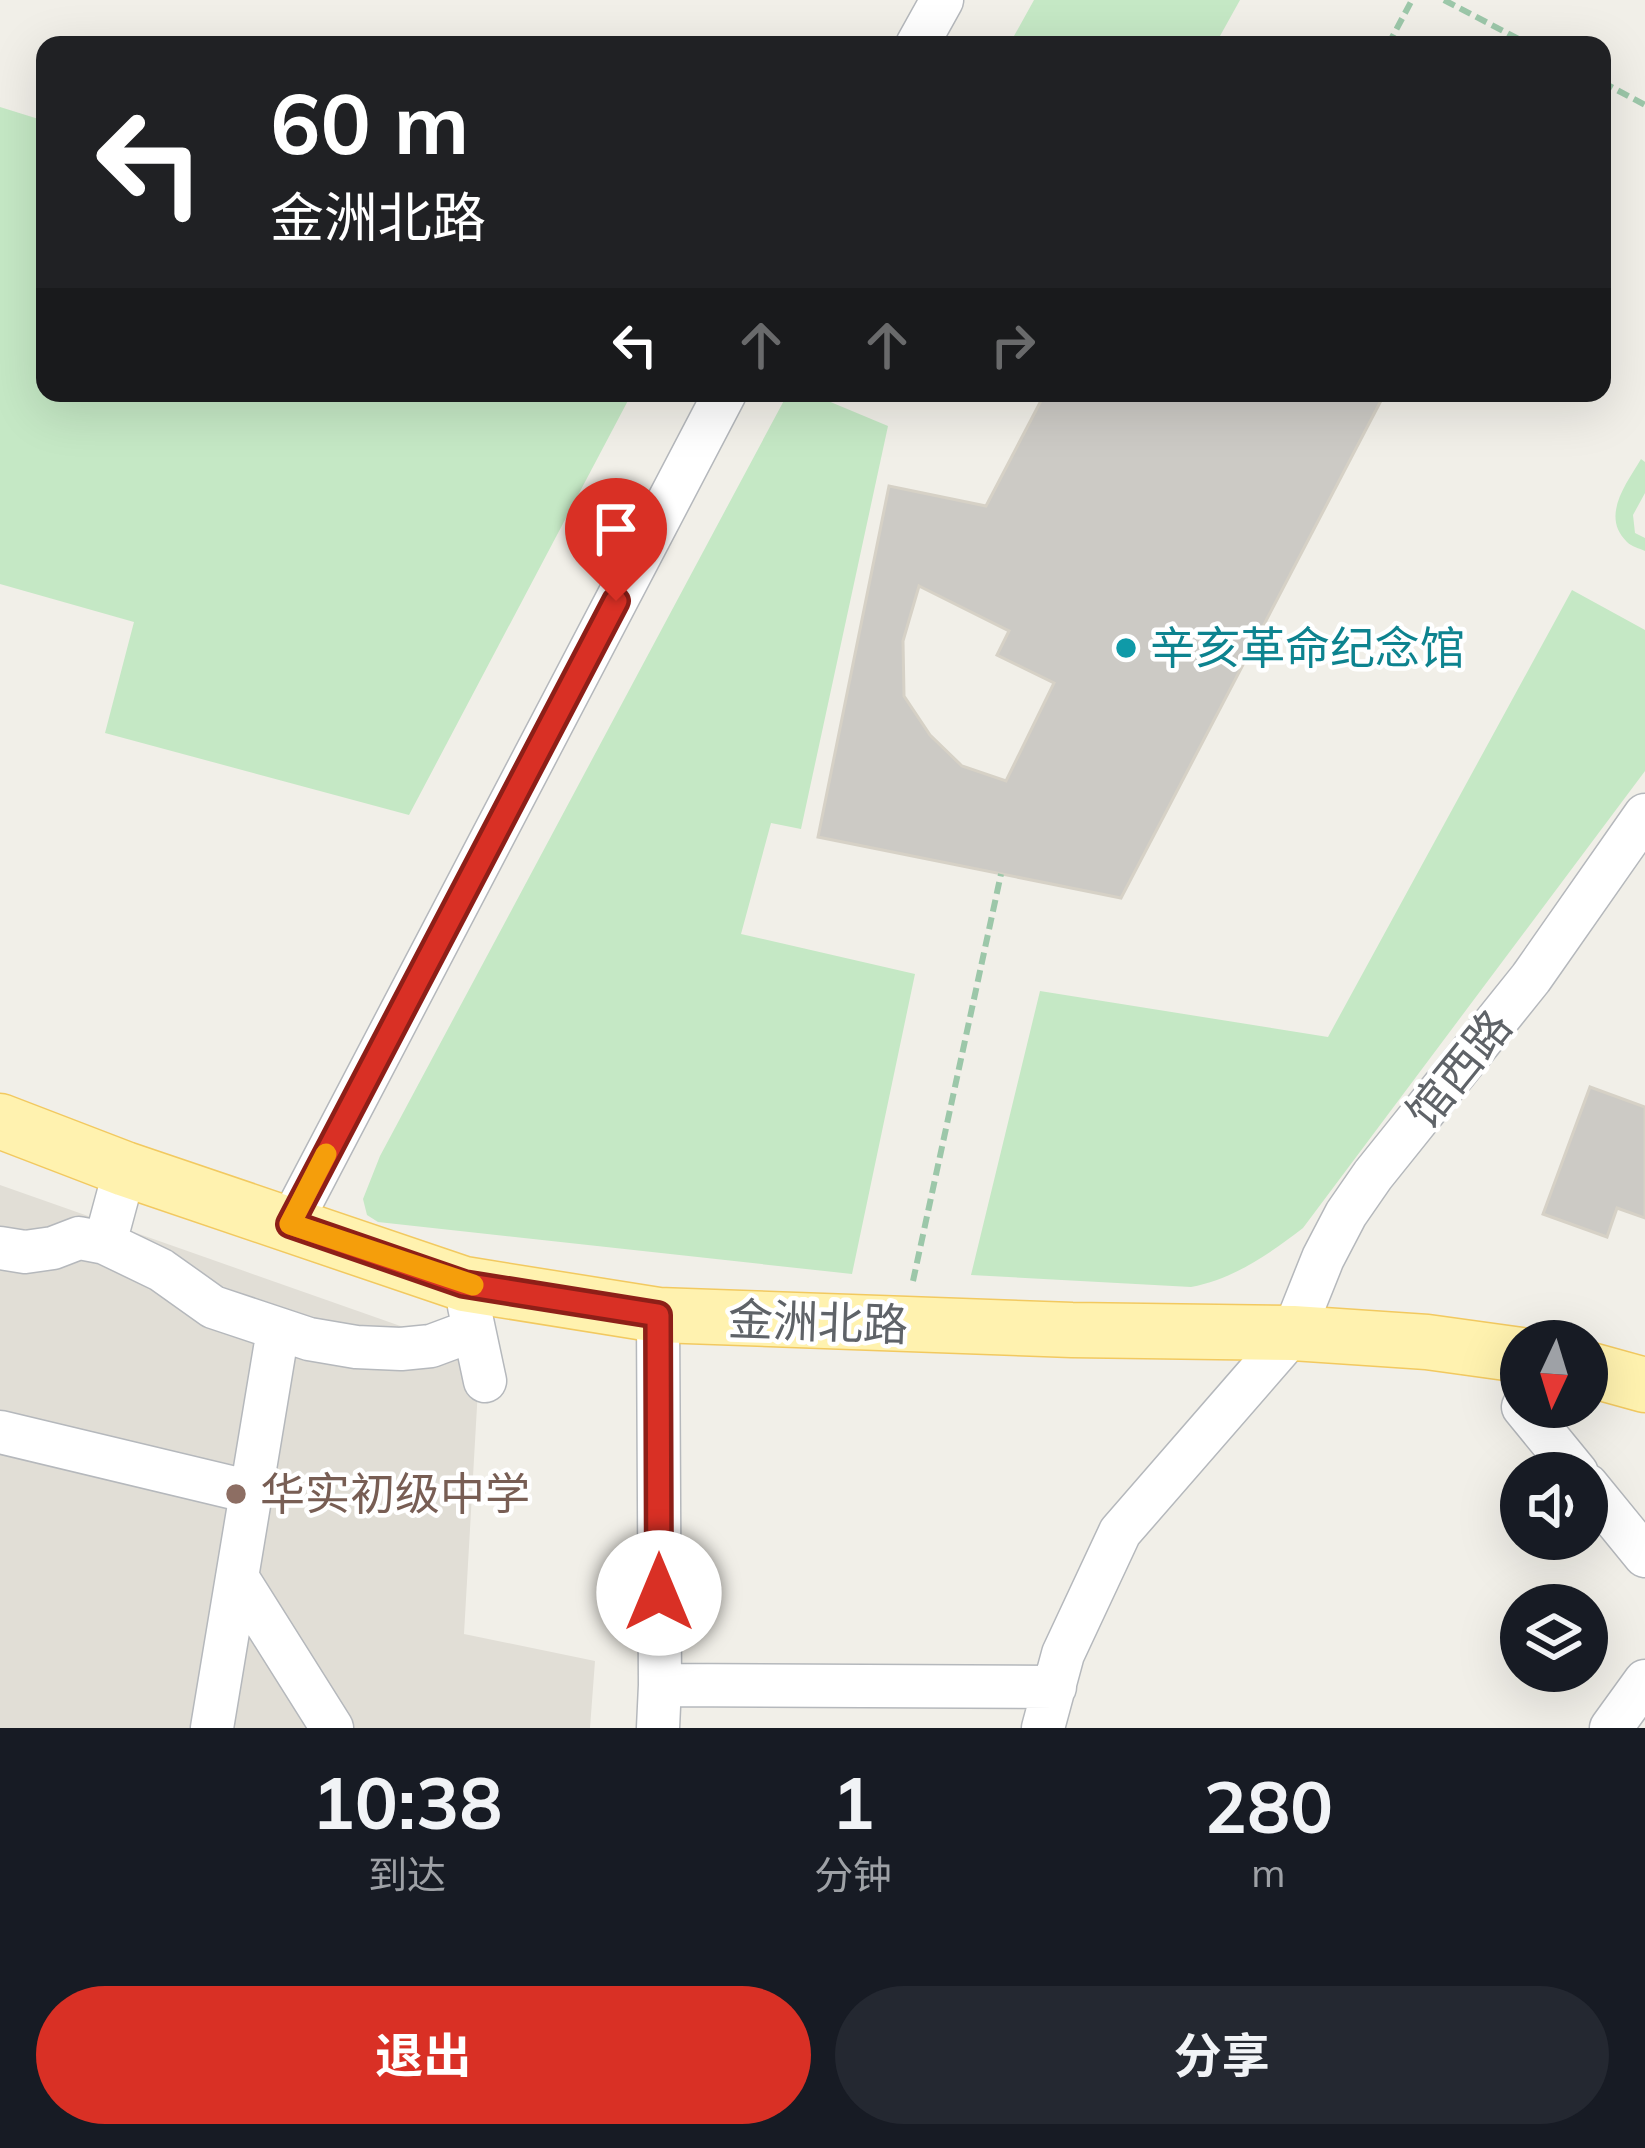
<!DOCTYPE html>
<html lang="zh">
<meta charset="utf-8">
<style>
:root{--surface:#171b24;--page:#242831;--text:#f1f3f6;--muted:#9ea1a6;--accent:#d93025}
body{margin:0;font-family:Mulish,"Noto Sans SC",sans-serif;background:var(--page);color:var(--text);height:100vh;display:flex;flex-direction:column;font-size:45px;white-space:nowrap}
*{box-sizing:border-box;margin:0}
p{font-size:39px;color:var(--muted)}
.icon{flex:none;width:66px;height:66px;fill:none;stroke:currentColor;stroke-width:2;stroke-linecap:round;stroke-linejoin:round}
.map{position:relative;height:1728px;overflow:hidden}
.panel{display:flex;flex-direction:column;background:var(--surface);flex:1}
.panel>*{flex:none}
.banner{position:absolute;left:36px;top:36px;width:1575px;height:366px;border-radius:24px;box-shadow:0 12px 48px #0002;background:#202124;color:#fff;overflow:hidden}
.needle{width:78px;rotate:184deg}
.buttons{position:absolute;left:1500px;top:1320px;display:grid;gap:24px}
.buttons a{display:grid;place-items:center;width:108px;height:108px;border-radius:50%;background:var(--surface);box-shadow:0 12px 48px #0002;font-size:60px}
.pin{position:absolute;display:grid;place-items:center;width:102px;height:102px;color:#fff;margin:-123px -51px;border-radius:50% 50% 50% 0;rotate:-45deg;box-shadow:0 0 12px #0007}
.pin .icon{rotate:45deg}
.me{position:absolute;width:132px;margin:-66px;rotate:0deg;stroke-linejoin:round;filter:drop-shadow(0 0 9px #0008)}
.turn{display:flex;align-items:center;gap:42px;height:252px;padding:0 36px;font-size:54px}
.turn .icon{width:156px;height:156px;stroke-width:2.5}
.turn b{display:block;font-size:84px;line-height:102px}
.lanes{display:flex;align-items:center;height:114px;padding:0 36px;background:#0003;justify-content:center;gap:60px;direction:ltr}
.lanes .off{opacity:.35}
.eta{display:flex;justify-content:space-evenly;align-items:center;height:204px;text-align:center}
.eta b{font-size:72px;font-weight:700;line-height:84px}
.button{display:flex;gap:24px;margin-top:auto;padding:24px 36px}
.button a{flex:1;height:138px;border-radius:72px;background:var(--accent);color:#fff;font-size:48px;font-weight:700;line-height:138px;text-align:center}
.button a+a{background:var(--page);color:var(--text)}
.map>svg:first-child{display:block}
.education{fill:#e1ded6}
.green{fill:#c5e8c5}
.building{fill:#cccac5;stroke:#d6d1c6;stroke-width:3;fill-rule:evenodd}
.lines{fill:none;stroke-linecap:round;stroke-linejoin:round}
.minor-casing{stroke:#b5b8bc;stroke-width:45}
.major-casing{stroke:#f2c960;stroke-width:57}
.path{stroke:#9cc7a9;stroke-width:6;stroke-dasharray:12 6;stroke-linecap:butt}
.minor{stroke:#fff;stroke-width:42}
.major{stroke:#fff2af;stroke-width:54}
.route-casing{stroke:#8d1f18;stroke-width:30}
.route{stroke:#d93025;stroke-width:21}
.slow{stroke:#f59e0b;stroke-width:21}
.culture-dot{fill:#0f9aa8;stroke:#fff;stroke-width:4.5}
.education-dot{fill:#8d6e63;stroke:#fff;stroke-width:4.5}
.labels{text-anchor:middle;stroke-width:9;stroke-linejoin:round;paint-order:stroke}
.culture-label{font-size:45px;fill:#0d838f;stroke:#fff;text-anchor:start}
.street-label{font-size:45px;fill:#5f6368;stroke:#fff}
.education-label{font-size:45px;fill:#785e54;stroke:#fff;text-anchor:start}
</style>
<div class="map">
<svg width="1645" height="1728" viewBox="0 0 1645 1728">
<rect width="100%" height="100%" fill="#f1efe8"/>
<!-- education -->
<path class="education" d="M0,1185L480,1354L464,1634L595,1661L590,1728H0Z"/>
<!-- green -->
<path class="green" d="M1034,0H1240L1215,45H1009Z
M0,107L45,121V393H632L409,815L105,733L134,622L0,584Z
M788,393H809L888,426L801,829L771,823L741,934L915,974L852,1274L378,1222L367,1215L363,1199L380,1156Z
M1641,459L1645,462V493L1633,515L1635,533L1645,538V551C1639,548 1632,547 1627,542C1600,516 1627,483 1641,459Z
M1572,590L1645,630V771L1303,1228C1269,1254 1234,1279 1191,1287L971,1275L1040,991L1328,1037Z"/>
<!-- building -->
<path class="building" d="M1045,393H1385L1121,898L818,837L889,486L986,506ZM919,586L1009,631L997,655L1054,683L1006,781L962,766L930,735L904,696L903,641Z
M1590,1087L1645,1107V1218L1617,1208L1607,1237L1543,1214Z"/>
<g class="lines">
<defs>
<path id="minor" d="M917,45L942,0
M290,1224L725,393
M105,1243L125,1169
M0,1248L25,1252L53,1248L79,1238L105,1243L161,1270L213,1307L309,1339L356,1347L401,1349L431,1346L474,1330
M469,1306L485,1381
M658,1315L660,1685L658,1728
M1523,1407L1577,1473
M0,1432L251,1492
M1587,1485L1645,1556
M237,1577L332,1728
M660,1685L1055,1687
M212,1728L278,1330
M1043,1728L1063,1654L1120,1532L1293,1333L1323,1258L1346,1214L1373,1175L1531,978L1645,815
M1611,1728L1645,1681"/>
<path id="major" d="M0,1121L125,1169L464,1284L658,1315L1072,1330L1293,1333L1427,1342L1521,1355
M1587,1369L1645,1385"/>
</defs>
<!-- minor casing -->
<use href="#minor" class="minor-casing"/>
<!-- major casing -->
<use href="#major" class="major-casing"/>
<!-- path -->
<path class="path" d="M1444,0L1530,45
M1388,45L1412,0
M1602,82L1645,105
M913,1281L1001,874"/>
<!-- minor -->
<use href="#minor" class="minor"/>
<!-- major -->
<use href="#major" class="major"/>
</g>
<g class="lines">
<defs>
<path id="route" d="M616,601L290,1224L464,1284L658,1315L659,1593"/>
</defs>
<!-- route casing -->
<use href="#route" class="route-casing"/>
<!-- route -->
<use href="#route" class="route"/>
<!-- slow -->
<path class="slow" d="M326,1154L290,1224L473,1285"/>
</g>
<!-- markers -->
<circle class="culture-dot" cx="1126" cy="648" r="12"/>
<circle class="education-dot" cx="236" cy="1494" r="12"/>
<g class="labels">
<!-- culture labels -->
<g class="culture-label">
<text x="1150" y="664">辛亥革命纪念馆</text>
</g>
<!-- street labels -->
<g class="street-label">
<text transform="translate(1459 1069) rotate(-51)" y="16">馆西路</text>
<text transform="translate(818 1322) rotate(2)" y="16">金洲北路</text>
</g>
<!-- education labels -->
<g class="education-label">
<text x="260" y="1510">华实初级中学</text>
</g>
</g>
</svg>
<div class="buttons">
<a><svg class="needle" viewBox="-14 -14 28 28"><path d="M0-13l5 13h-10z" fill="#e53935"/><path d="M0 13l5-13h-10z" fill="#9ea1a6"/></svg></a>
<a><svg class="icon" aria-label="sound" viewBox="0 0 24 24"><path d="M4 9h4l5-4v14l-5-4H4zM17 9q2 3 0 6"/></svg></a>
<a><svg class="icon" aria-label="layers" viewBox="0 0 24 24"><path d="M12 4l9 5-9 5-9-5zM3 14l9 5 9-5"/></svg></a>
</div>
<div class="pin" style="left:616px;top:601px;background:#d93025"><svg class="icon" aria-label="arrive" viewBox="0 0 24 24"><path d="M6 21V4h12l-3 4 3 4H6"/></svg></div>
<svg class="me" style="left:659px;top:1593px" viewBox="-20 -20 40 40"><circle r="19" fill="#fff"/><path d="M0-13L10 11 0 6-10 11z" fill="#d93025"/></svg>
<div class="banner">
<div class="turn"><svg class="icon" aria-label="left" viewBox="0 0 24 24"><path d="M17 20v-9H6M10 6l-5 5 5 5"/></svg><div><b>60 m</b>金洲北路</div></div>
<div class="lanes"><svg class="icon" aria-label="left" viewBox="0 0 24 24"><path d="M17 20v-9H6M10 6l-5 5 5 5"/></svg><svg class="icon off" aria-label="ahead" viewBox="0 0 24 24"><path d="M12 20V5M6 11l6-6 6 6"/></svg><svg class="icon off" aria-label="ahead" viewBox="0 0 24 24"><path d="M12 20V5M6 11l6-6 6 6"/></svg><svg class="icon off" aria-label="right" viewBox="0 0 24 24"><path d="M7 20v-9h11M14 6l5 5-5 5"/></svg></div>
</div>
</div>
<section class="panel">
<div class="eta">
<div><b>10:38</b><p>到达</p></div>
<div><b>1</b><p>分钟</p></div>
<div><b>280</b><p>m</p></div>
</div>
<div class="button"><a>退出</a><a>分享</a></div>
</section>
